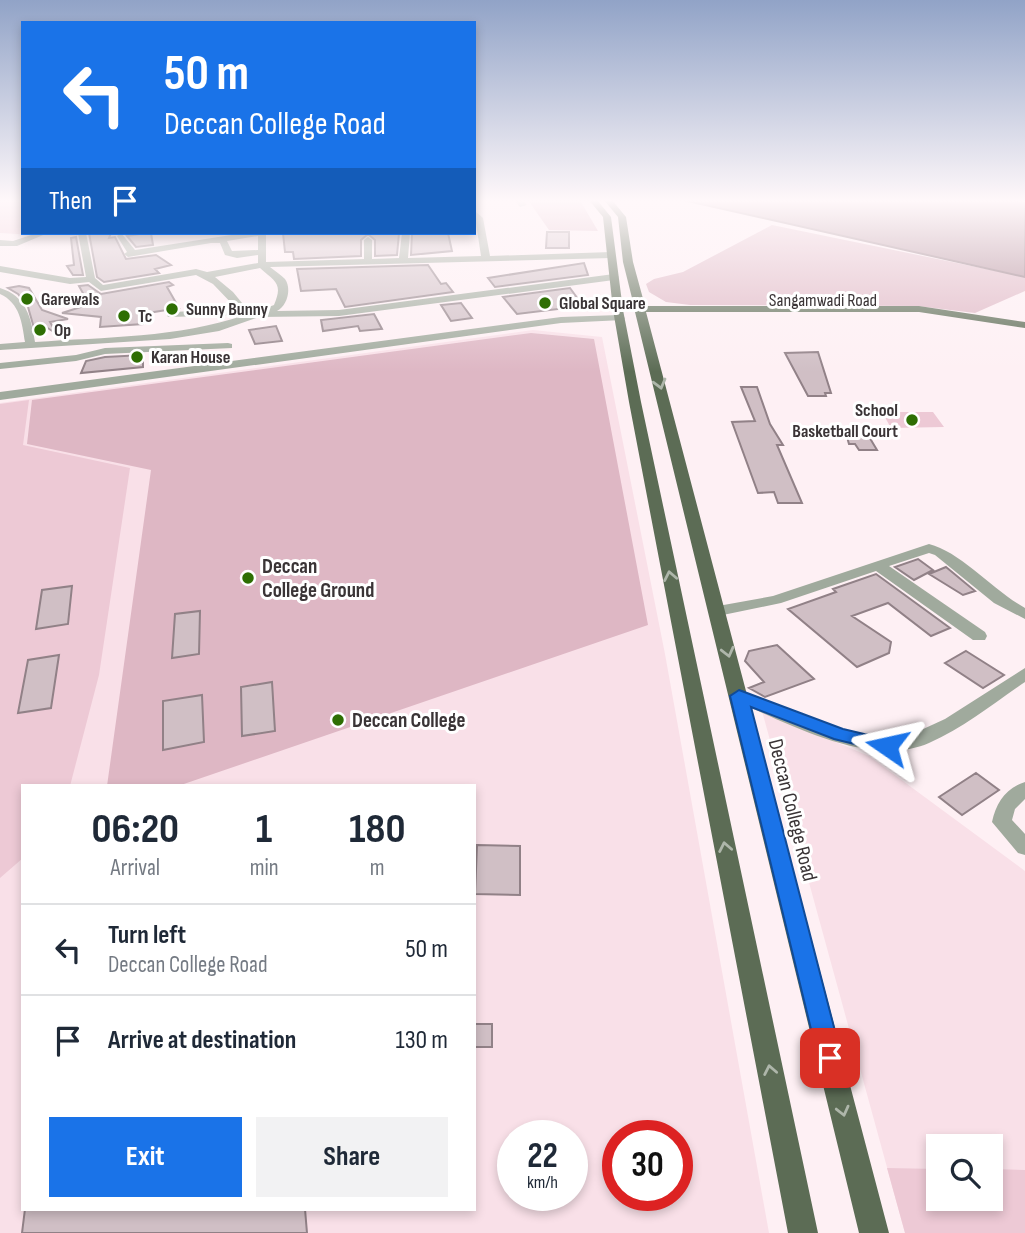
<!DOCTYPE html>
<style>
:root{--surface:#fff;--page:#f2f2f3;--text:#1f2937;--muted:#747a83;--line:#e0e1e3;--accent:#1a73e8}
body{margin:0;font-family:"Sofia Sans Condensed",sans-serif;background:var(--page);color:var(--text);height:100vh;display:flex;flex-direction:column;font-size:26px;white-space:nowrap}
*{box-sizing:border-box;margin:0}
p{font-size:23px;color:var(--muted)}
.icon{flex:none;width:38px;height:38px;fill:none;stroke:currentColor;stroke-width:2;stroke-linecap:round;stroke-linejoin:round}
.map{position:relative;flex:1;overflow:hidden}
.side{position:absolute;left:21px;top:784px;width:455px;height:427px;display:flex;flex-direction:column;background:var(--surface);border-radius:0px;box-shadow:0 4px 10px #0003}
.side>*{flex:none}
.banner{position:absolute;left:21px;top:21px;width:455px;height:214px;border-radius:0px;box-shadow:0 4px 10px #0003;background:#1a73e8;color:#fff;overflow:hidden}
.fabs{position:absolute;left:926px;top:1134px;display:grid;gap:14px}
.fabs a{display:grid;place-items:center;width:77px;height:77px;border-radius:0px;background:var(--surface);box-shadow:0 4px 10px #0003;font-size:35px}
.speed{position:absolute;left:497px;top:1120px;display:flex;gap:14px;font-size:35px;font-weight:700;text-align:center}
.speed>*{display:grid;place-content:center;width:91px;height:91px;border-radius:50%;background:var(--surface);box-shadow:0 4px 10px #0003;line-height:1}
.speed small{font-size:18px;font-weight:400}
.speed .limit{border:10px solid #d22;background:#fff;color:#111}
.pin{position:absolute;display:grid;place-items:center;width:60px;height:60px;color:#fff;margin:-30px;border-radius:14px;box-shadow:0 4px 10px #0006}
.me{position:absolute;width:77px;margin:-38px;rotate:281deg;stroke-linejoin:round;filter:drop-shadow(0 0 5px #0008)}
.turn{display:flex;align-items:center;gap:24px;height:147px;padding:0 28px;font-size:32px}
.turn .icon{width:91px;height:91px;stroke-width:2.5}
.turn b{display:block;font-size:49px;line-height:60px}
.then{display:flex;align-items:center;height:66px;padding:0 28px;background:#0003;gap:14px;font-size:26px}
.eta{display:flex;justify-content:space-evenly;align-items:center;height:119px;text-align:center}
.eta b{font-size:42px;font-weight:700;line-height:49px}
.cta{display:flex;gap:14px;margin-top:auto;padding:14px 28px}
.cta a{flex:1;height:80px;border-radius:0px;background:var(--accent);color:#fff;font-size:28px;font-weight:700;line-height:80px;text-align:center}
.cta a+a{background:var(--page);color:var(--text)}
ul{padding:0;list-style:none}
li{display:flex;align-items:center;gap:21px;height:91px;padding:0 28px;border-top:2px solid var(--line)}
li div{flex:1}
li b{display:block;font-size:26px}
li em{font-style:normal}
.map>svg:first-child{display:block}
.built{fill:#f9e0e8;fill-rule:evenodd}
.green{fill:#edc9d5}
.forest{fill:#deb7c4}
.water{fill:#ae8a96;stroke:#8b7079;stroke-width:2}
.building{fill:#d0bfc5;stroke:#918187;stroke-width:2}
.lines{fill:none;stroke-linecap:round;stroke-linejoin:round}
.minor{fill:#a0aa9d;fill-rule:evenodd}
.tertiary{fill:#a0aa9d;fill-rule:evenodd}
.primary{fill:#5c6c55;fill-rule:evenodd}
.oneway{stroke:#aeb6aa}
.route{fill:#1a73e8;stroke:#114b97;stroke-width:2}
.poi-dot{fill:#2e6e03;stroke:#fff;stroke-width:2.5}
.labels{text-anchor:middle;stroke-width:6;stroke-linejoin:round;paint-order:stroke}
.far-poi-label{font-size:18px;font-weight:bold;fill:#3a3436;stroke:#fff;text-anchor:start}
.far-street-label{font-size:18px;fill:#3a3436;stroke:#fff}
.poi-label{font-size:21px;font-weight:bold;fill:#3a3436;stroke:#fff;text-anchor:start}
.street-label{font-size:21px;fill:#3a3436;stroke:#fff}
</style>
<div class="map">
<svg width="1025" height="1233" viewBox="0 0 1025 1233">
<rect width="100%" height="100%" fill="#fef0f4"/>
<!-- built -->
<path class="built" d="M533,330L602,337L665,654L769,1233H0V403ZM23,786H474V1209H23ZM513,1136H572V1195H513ZM618,1136H677V1195H618Z
M762,711L869,756L1025,871V1233H905ZM938,1146H990V1199H938Z"/>
<!-- green -->
<path class="green" d="M0,200H23V233H38L34,235L0,233Z
M29,400L23,445L130,468L99,675L70,786H23V858L0,878V404Z
M882,412H933L944,427L891,428Z
M887,1168L938,1169V1199H990L991,1169L1025,1170V1233H905Z"/>
<!-- forest -->
<path class="forest" d="M528,200L581,202L598,231L549,230Z
M772,225L1025,277V291L975,313L917,306L690,305L666,302L649,292L646,284L654,279L683,272Z
M531,333L594,339L648,625L178,786H107L151,470L27,444L32,400Z"/>
<!-- water -->
<path class="water" d="M683,200H1025V277Z"/>
<!-- building -->
<path class="building" d="M547,232H569V248H546Z
M89,233H111L109,238L115,237L126,259L156,255L171,265L155,269L159,273L104,282L97,277Z
M146,233H151L153,245L136,247L127,236Z
M283,233H399L397,255L375,256V240L368,234L361,240V256L294,259L293,252H285Z
M412,233H448L452,251L411,255Z
M76,237L83,275H73L67,266L74,265L71,238Z
M584,263L588,275L495,287L488,278Z
M428,265L441,284L446,283L453,292L345,307L336,289L301,291L297,269Z
M169,282L173,285L167,287L179,308L148,313L143,316V324L100,327L101,317L62,313L87,305L79,296L84,295L79,286L88,285L101,294Z
M19,286L29,288L42,310L68,319L50,322L57,334L46,327V333L36,335L28,307L18,294L8,288Z
M570,288L583,306L517,314L503,297Z
M461,303L472,318L451,321L441,305Z
M374,314L382,329L360,331L358,326L323,331L321,320Z
M276,326L282,341L255,344L249,330Z
M818,352L831,393H825L826,396H808L785,353Z
M143,355V367L81,373L86,361L105,357Z
M741,387H757L770,424L783,445H777L802,503H778L774,492L758,493L732,422L755,421Z
M845,430H865L877,450H859L855,444H849Z
M918,559L933,570L914,580L895,567Z
M946,567L975,591L963,595L929,574Z
M876,574L950,628L931,636L888,603L852,616L891,642L889,653L857,667L788,609L836,592L833,589Z
M72,586L68,624L36,629L42,590Z
M200,611L199,654L172,658L175,614Z
M777,645L814,679L765,697L749,688L764,682L745,661L749,651Z
M966,651L1004,675L983,688L945,663Z
M59,655L51,708L18,713L28,660Z
M272,682L275,731L242,736L241,687Z
M202,695L204,742L163,750V701Z
M976,773L999,790L962,815L939,797Z
M477,845L520,846V895L475,894Z
M474,1024H492V1047H474Z
M25,1209H305L307,1233H22Z"/>
<g class="lines">
<!-- minor -->
<path class="minor" d="M514,200H522L527,205L520,207Z
M474,210L483,218L490,256L611,252L615,255L611,258L270,267C275,271 281,275 285,279C292,289 287,306 277,311L339,310L614,274L619,277L614,280L339,316L259,317L219,331L170,339L0,350V344L25,342C22,323 20,303 0,294V288C26,296 31,317 35,342C105,337 178,338 245,315L168,317L167,315L172,312L237,309L213,284L196,275L101,291L89,282L70,284L0,272V266L70,278L86,277L78,233H86L95,278L103,285L196,269L207,272L258,263V255L237,258L225,255L220,243H211L128,257L124,254L127,252L117,236L121,233L135,250L244,233H266V262L364,259V240L368,237L372,240V259L399,258L402,233H410L408,258L481,256ZM258,236V250L232,251L227,241ZM260,268C276,282 283,284 274,305L258,311L247,309L233,292L215,277Z
M37,233H48L17,246H0V240L13,241Z
M228,343L232,344V348L105,354L76,361L0,369V363L76,355L105,348Z
M929,544C961,552 994,591 1025,608V619L994,603L935,555L929,553L889,566L985,632L987,636L985,640H973L876,571L781,603L718,616L710,611L718,606L773,596Z
M1025,668V682C994,703 964,728 929,743C869,769 788,723 733,700L730,696L733,692H745L847,731L890,738L908,736L945,719Z
M1025,782V799L1015,809L1012,820L1025,834V855L1018,853L992,822C996,803 1006,788 1025,782Z"/>
<!-- tertiary -->
<path class="tertiary" d="M619,315L625,318L623,320L561,323L0,400V392L561,317Z"/>
<!-- primary -->
<path class="primary" d="M589,200H597L611,217L623,310L641,402L818,1233H788L629,402L613,310L603,217Z
M604,200H612L626,217L633,262L645,306H919L1025,322V328L919,312H646L889,1233H859L635,312L627,309L634,306L623,262L618,217Z"/>
</g>
<!-- one-way arrows -->
<defs><path id="oneway-chevron" d="M-2-3.5L2.5 0L-2 3.5" fill="none" stroke-width="1.6" stroke-linecap="round" stroke-linejoin="round" transform="scale(1.75)"/></defs>
<g class="oneway">
<use href="#oneway-chevron" transform="translate(660 384) rotate(75)"/>
<use href="#oneway-chevron" transform="translate(670 576) rotate(-101)"/>
<use href="#oneway-chevron" transform="translate(728 652) rotate(76)"/>
<use href="#oneway-chevron" transform="translate(725 847) rotate(-101)"/>
<use href="#oneway-chevron" transform="translate(770 1070) rotate(-101)"/>
<use href="#oneway-chevron" transform="translate(843 1111) rotate(76)"/>
</g>
<!-- sky -->
<linearGradient id="sky" x2="0" y2="1"><stop stop-color="#91a3c7"/><stop offset="0.54" stop-color="#fff8fa"/><stop offset="1" stop-color="#fff8fa" stop-opacity="0"/></linearGradient>
<rect width="1025" height="372" fill="url(#sky)"/>
<!-- route -->
<path class="route" d="M739,690L843,729L894,741L896,746L894,750L887,752L834,739L751,707L842,1058L839,1066L830,1070L821,1066L818,1058L730,696Z"/>
<!-- markers -->
<g class="poi-dot">
<circle cx="27" cy="299" r="7"/>
<circle cx="545" cy="303" r="7"/>
<circle cx="172" cy="309" r="7"/>
<circle cx="124" cy="316" r="7"/>
<circle cx="40" cy="330" r="7"/>
<circle cx="137" cy="357" r="7"/>
<circle cx="912" cy="420" r="7"/>
<circle cx="248" cy="578" r="7"/>
<circle cx="338" cy="720" r="7"/>
</g>
<g class="labels">
<!-- far-poi labels -->
<g class="far-poi-label">
<text x="41" y="305">Garewals</text>
<text x="559" y="309">Global Square</text>
<text x="186" y="315">Sunny Bunny</text>
<text x="138" y="322">Tc</text>
<text x="54" y="336">Op</text>
<text x="151" y="363">Karan House</text>
<text x="898" y="416" text-anchor="end">School<tspan x="898" dy="21">Basketball Court</tspan></text>
</g>
<!-- far-street labels -->
<g class="far-street-label">
<text x="823" y="306">Sangamwadi Road</text>
</g>
<!-- poi labels -->
<g class="poi-label">
<text x="262" y="573">Deccan<tspan x="262" dy="24">College Ground</tspan></text>
<text x="352" y="727">Deccan College</text>
</g>
<!-- street labels -->
<g class="street-label">
<text transform="translate(793 810) rotate(76)" y="7">Deccan College Road</text>
</g>
</g>
</svg>
<div class="fabs">
<a><svg class="icon" aria-label="search" viewBox="0 0 24 24"><circle cx="10" cy="10" r="6"/><path d="M15 15l6 6"/></svg></a>
</div>
<div class="speed"><div>22<small>km/h</small></div><div class="limit">30</div></div>
<div class="pin" style="left:830px;top:1058px;background:#d93025"><svg class="icon" aria-label="arrive" viewBox="0 0 24 24"><path d="M6 21V4h12l-3 4 3 4H6"/></svg></div>
<svg class="me" style="left:887px;top:746px" viewBox="-20 -20 40 40"><path d="M0-17L14 15 0 8-14 15z" fill="#1a73e8" stroke="#fff" stroke-width="4"/></svg>
<div class="banner">
<div class="turn"><svg class="icon" aria-label="left" viewBox="0 0 24 24"><path d="M17 20v-9H6M10 6l-5 5 5 5"/></svg><div><b>50 m</b>Deccan College Road</div></div>
<div class="then">Then<svg class="icon" aria-label="arrive" viewBox="0 0 24 24"><path d="M6 21V4h12l-3 4 3 4H6"/></svg></div>
</div>
<section class="side">
<div class="eta">
<div><b>06:20</b><p>Arrival</p></div>
<div><b>1</b><p>min</p></div>
<div><b>180</b><p>m</p></div>
</div>
<ul>
<li><svg class="icon" aria-label="left" viewBox="0 0 24 24"><path d="M17 20v-9H6M10 6l-5 5 5 5"/></svg><div><b>Turn left</b><p>Deccan College Road</p></div><em>50 m</em></li>
<li><svg class="icon" aria-label="arrive" viewBox="0 0 24 24"><path d="M6 21V4h12l-3 4 3 4H6"/></svg><div><b>Arrive at destination</b></div><em>130 m</em></li>
</ul>
<div class="cta"><a>Exit</a><a>Share</a></div>
</section>
</div>
